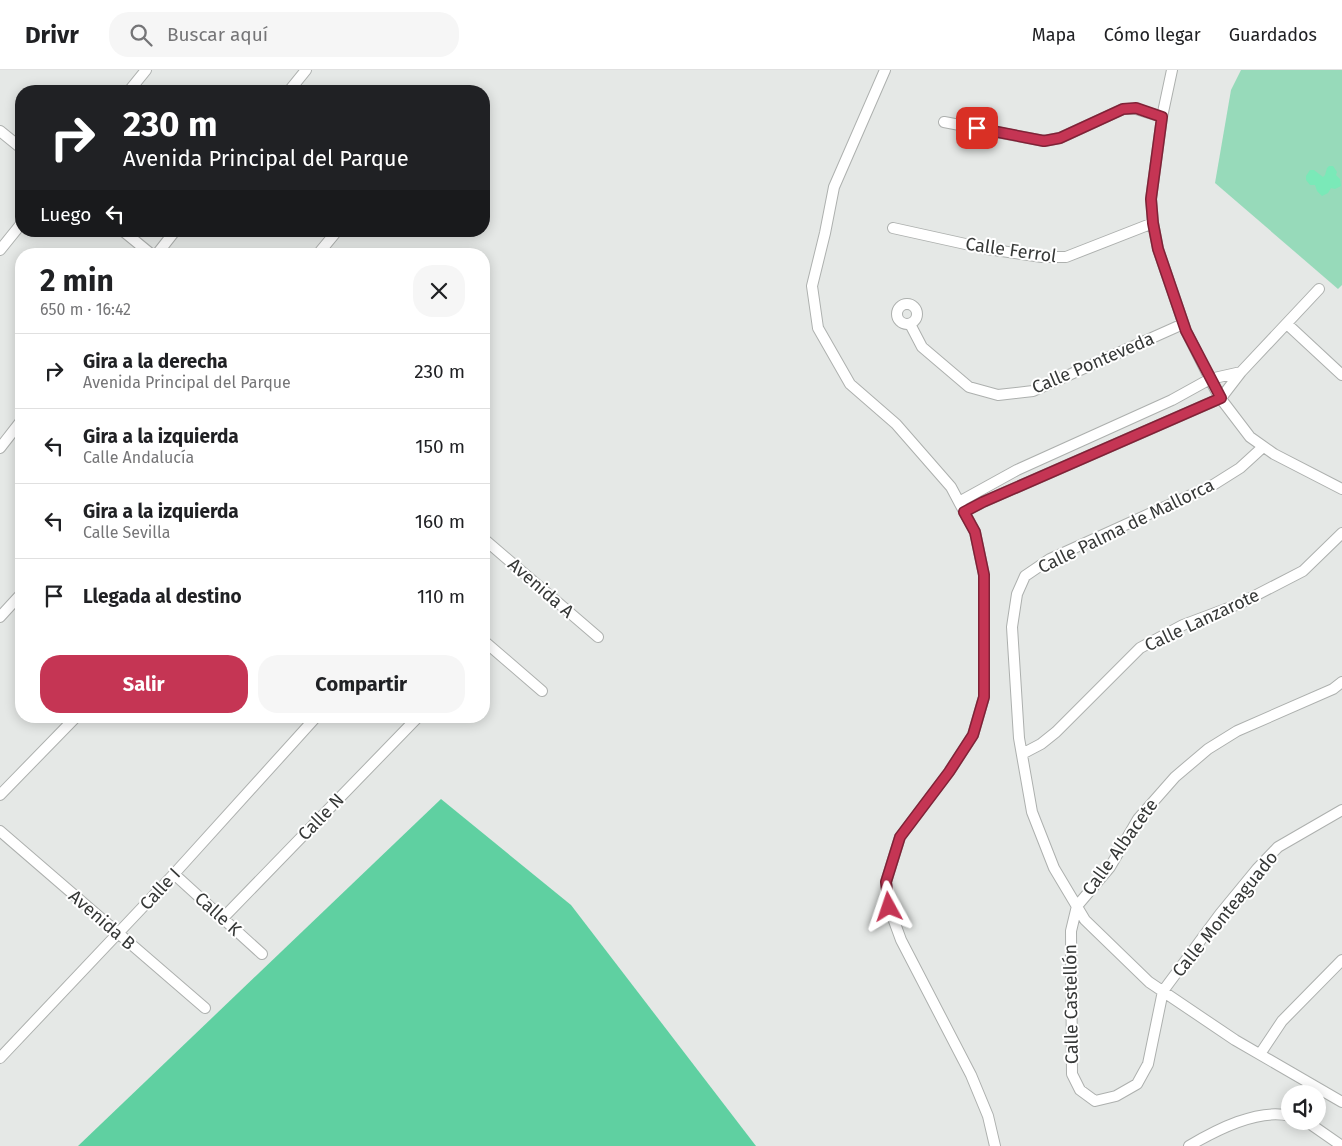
<!DOCTYPE html>
<html lang="es">
<meta charset="utf-8">
<style>
:root{--surface:#fff;--page:#f6f6f6;--text:#202124;--muted:#757577;--line:#e0e0e0;--accent:#c53554}
body{margin:0;font-family:"Fira Sans",sans-serif;background:var(--page);color:var(--text);height:100vh;display:flex;flex-direction:column;font-size:19px;white-space:nowrap}
*{box-sizing:border-box;margin:0}
p{font-size:16px;color:var(--muted)}
.icon{flex:none;width:28px;height:28px;fill:none;stroke:currentColor;stroke-width:2;stroke-linecap:round;stroke-linejoin:round}
.map{position:relative;flex:1;overflow:hidden}
.sheet{position:absolute;left:15px;top:178px;width:475px;height:475px;display:flex;flex-direction:column;background:var(--surface);border-radius:20px;box-shadow:0 2px 12px #0003}
.sheet>*{flex:none}
.hud{position:absolute;left:15px;top:15px;width:475px;height:152px;border-radius:20px;box-shadow:0 2px 12px #0003;background:#202124;color:#fff;overflow:hidden}
.tools{position:absolute;left:1281px;top:1015px;display:grid;gap:10px}
.tools a{display:grid;place-items:center;width:45px;height:45px;border-radius:50%;background:var(--surface);box-shadow:0 2px 12px #0003;font-size:25px}
.pin{position:absolute;display:grid;place-items:center;width:42px;height:42px;color:#fff;margin:-21px;border-radius:10px;box-shadow:0 2px 8px #0006}
.me{position:absolute;width:55px;margin:-28px;rotate:355deg;stroke-linejoin:round;filter:drop-shadow(0 0 4px #0008)}
.turn{display:flex;align-items:center;gap:18px;height:105px;padding:0 25px;font-size:22px}
.turn .icon{width:65px;height:65px;stroke-width:2.5}
.turn b{display:block;font-size:35px;line-height:42px}
.then{display:flex;align-items:center;height:48px;padding:0 25px;background:#0003;gap:10px;font-size:19px}
.round{display:grid;place-items:center;flex:none;width:52px;height:52px;border-radius:20px;background:var(--page)}
.overview{display:flex;align-items:center;justify-content:space-between;height:85px;padding:0 25px}
h1{font-size:30px;font-weight:700;line-height:38px}
.action{display:flex;gap:10px;margin-top:auto;padding:10px 25px}
.action a{flex:1;height:58px;border-radius:20px;background:var(--accent);color:#fff;font-size:20px;font-weight:700;line-height:58px;text-align:center}
.action a+a{background:var(--page);color:var(--text)}
ul{padding:0;list-style:none}
li{display:flex;align-items:center;gap:15px;height:75px;padding:0 25px;border-top:1px solid var(--line)}
li div{flex:1}
li b{display:block;font-size:19px}
li em{font-style:normal}
header{display:flex;align-items:center;gap:30px;box-sizing:border-box;height:70px;padding:0 25px;background:var(--surface);border-bottom:1px solid var(--line)}
header strong{font-size:24px}
nav{display:flex;gap:28px;margin-inline-start:auto;font-size:18px}
.search{width:350px;height:45px;background:var(--page);display:flex;align-items:center;gap:12px;box-sizing:border-box;padding:0 18px;border-radius:20px;color:var(--muted);font-size:19px}
.map>svg:first-child{display:block}
.green{fill:#97daba}
.forest{fill:#5fd0a1}
.water{fill:#7ae9b8}
.lines{fill:none;stroke-linecap:round;stroke-linejoin:round}
.street-casing{stroke:#adb0ae;stroke-width:12}
.street{stroke:#fff;stroke-width:10}
.route-casing{stroke:#802237;stroke-width:12}
.route{stroke:#c53554;stroke-width:9}
.labels{text-anchor:middle;stroke-width:4;stroke-linejoin:round;paint-order:stroke}
.street-label{font-size:18px;fill:#363837;stroke:#fff}
</style>
<header>
<strong>Drivr</strong>
<div class="search"><svg class="icon" aria-label="search" viewBox="0 0 24 24"><circle cx="10" cy="10" r="6"/><path d="M15 15l6 6"/></svg>Buscar aquí</div>
<nav><a>Mapa</a><a>Cómo llegar</a><a>Guardados</a></nav>
</header>
<div class="map">
<svg width="1342" height="1076" viewBox="0 0 1342 1076">
<rect width="100%" height="100%" fill="#e5e8e6"/>
<!-- green -->
<path class="green" d="M1241,0H1342V215L1338,219L1215,113L1231,20Z"/>
<!-- forest -->
<path class="forest" d="M441,729L571,835L756,1076H78Z"/>
<!-- water -->
<path class="water" d="M1329,96H1333L1337,102L1336,105L1340,109L1341,116L1335,119L1331,118L1328,123L1322,126L1317,121L1315,115H1310L1306,110V106L1310,100H1314L1323,107L1325,105L1327,98Z"/>
<g class="lines">
<defs>
<path id="street" d="M885,0L834,117L825,163L812,216L818,258L850,314L896,354L951,417L975,462L984,505V627L973,665L949,702L900,767L886,812L889,837L901,870L971,1005L988,1046L995,1076
M1172,0L1162,47L1151,129L1153,153L1158,179L1186,261L1218,325L1250,367L1274,384L1342,419
M129,21L146,0
M289,21L306,0
M944,52L1044,71L1060,68L1123,39H1136L1162,47
M0,61L21,78
M893,158L988,179L1042,187H1066L1153,153
M123,161L151,184
M0,180L21,154
M157,184L175,161
M318,184L337,161
M897 244a10 10 0 1 1 20 0a10 10 0 1 1-20 0Z
M910,254L922,277L969,317L998,325L1033,321L1183,254
M1287,254L1342,305
M1263,377L1240,398L1213,415L1050,489L1025,506L1017,524L1012,557L1019,668L1032,742L1054,798L1085,850L1149,912L1235,970L1342,1032
M0,378L21,351
M959,432L1017,400L1172,330L1210,309L1241,302
M964,442L983,432L1221,328L1241,302L1319,219
M484,469L598,567
M0,547L21,524
M484,571L542,621
M1342,612L1333,619L1237,661L1208,679L1175,707L1138,749L1110,797L1077,836L1071,861L1072,1004L1080,1020L1095,1031L1116,1026L1137,1014L1148,994L1163,921L1220,844L1257,799L1278,777L1342,740
M1022,684L1041,674L1056,662L1140,578L1183,555L1239,534L1303,501L1342,463
M0,725L77,646
M0,761L205,938
M174,804L262,884
M223,848L419,646
M1260,984L1282,951L1342,890
M0,988L174,804L317,646
M1306,1051L1342,1076
M1189,1076C1216,1060 1258,1038 1290,1046"/>
</defs>
<!-- street casing -->
<use href="#street" class="street-casing"/>
<!-- street -->
<use href="#street" class="street"/>
</g>
<g class="lines">
<defs>
<path id="route" d="M889,837L886,812L900,767L949,702L973,665L984,627V505L975,462L964,442L983,432L1221,328L1186,261L1158,179L1153,153L1151,129L1162,47L1136,38L1123,39L1060,68L1044,71L977,58"/>
</defs>
<!-- route casing -->
<use href="#route" class="route-casing"/>
<!-- route -->
<use href="#route" class="route"/>
</g>
<g class="labels">
<!-- street labels -->
<g class="street-label">
<text transform="translate(1011 180) rotate(8)" y="6">Calle Ferrol</text>
<text transform="translate(1093 293) rotate(-23)" y="6">Calle Ponteveda</text>
<text transform="translate(1126 456) rotate(-26)" y="6">Calle Palma de Mallorca</text>
<text transform="translate(541 518) rotate(41)" y="6">Avenida A</text>
<text transform="translate(1202 550) rotate(-25)" y="6">Calle Lanzarote</text>
<text transform="translate(321 747) rotate(-46)" y="6">Calle N</text>
<text transform="translate(1120 777) rotate(-54)" y="6">Calle Albacete</text>
<text transform="translate(160 819) rotate(-47)" y="6">Calle I</text>
<text transform="translate(218 844) rotate(42)" y="6">Calle K</text>
<text transform="translate(1225 844) rotate(-51)" y="6">Calle Monteaguado</text>
<text transform="translate(102 850) rotate(41)" y="6">Avenida B</text>
<text transform="translate(1071 934) rotate(-91)" y="6">Calle Castellón</text>
</g>
</g>
</svg>
<div class="tools">
<a><svg class="icon" aria-label="sound" viewBox="0 0 24 24"><path d="M4 9h4l5-4v14l-5-4H4zM17 9q2 3 0 6"/></svg></a>
</div>
<div class="pin" style="left:977px;top:58px;background:#d93025"><svg class="icon" aria-label="arrive" viewBox="0 0 24 24"><path d="M6 21V4h12l-3 4 3 4H6"/></svg></div>
<svg class="me" style="left:889px;top:837px" viewBox="-20 -20 40 40"><path d="M0-17L14 15 0 8-14 15z" fill="#c53554" stroke="#fff" stroke-width="4"/></svg>
<div class="hud">
<div class="turn"><svg class="icon" aria-label="right" viewBox="0 0 24 24"><path d="M7 20v-9h11M14 6l5 5-5 5"/></svg><div><b>230 m</b>Avenida Principal del Parque</div></div>
<div class="then">Luego<svg class="icon" aria-label="left" viewBox="0 0 24 24"><path d="M17 20v-9H6M10 6l-5 5 5 5"/></svg></div>
</div>
<section class="sheet">
<div class="overview"><div><h1>2 min</h1><p>650 m · 16:42</p></div><a class="round"><svg class="icon" aria-label="close" viewBox="0 0 24 24"><path d="M6 6l12 12M18 6L6 18"/></svg></a></div>
<ul>
<li><svg class="icon" aria-label="right" viewBox="0 0 24 24"><path d="M7 20v-9h11M14 6l5 5-5 5"/></svg><div><b>Gira a la derecha</b><p>Avenida Principal del Parque</p></div><em>230 m</em></li>
<li><svg class="icon" aria-label="left" viewBox="0 0 24 24"><path d="M17 20v-9H6M10 6l-5 5 5 5"/></svg><div><b>Gira a la izquierda</b><p>Calle Andalucía</p></div><em>150 m</em></li>
<li><svg class="icon" aria-label="left" viewBox="0 0 24 24"><path d="M17 20v-9H6M10 6l-5 5 5 5"/></svg><div><b>Gira a la izquierda</b><p>Calle Sevilla</p></div><em>160 m</em></li>
<li><svg class="icon" aria-label="arrive" viewBox="0 0 24 24"><path d="M6 21V4h12l-3 4 3 4H6"/></svg><div><b>Llegada al destino</b></div><em>110 m</em></li>
</ul>
<div class="action"><a>Salir</a><a>Compartir</a></div>
</section>
</div>
